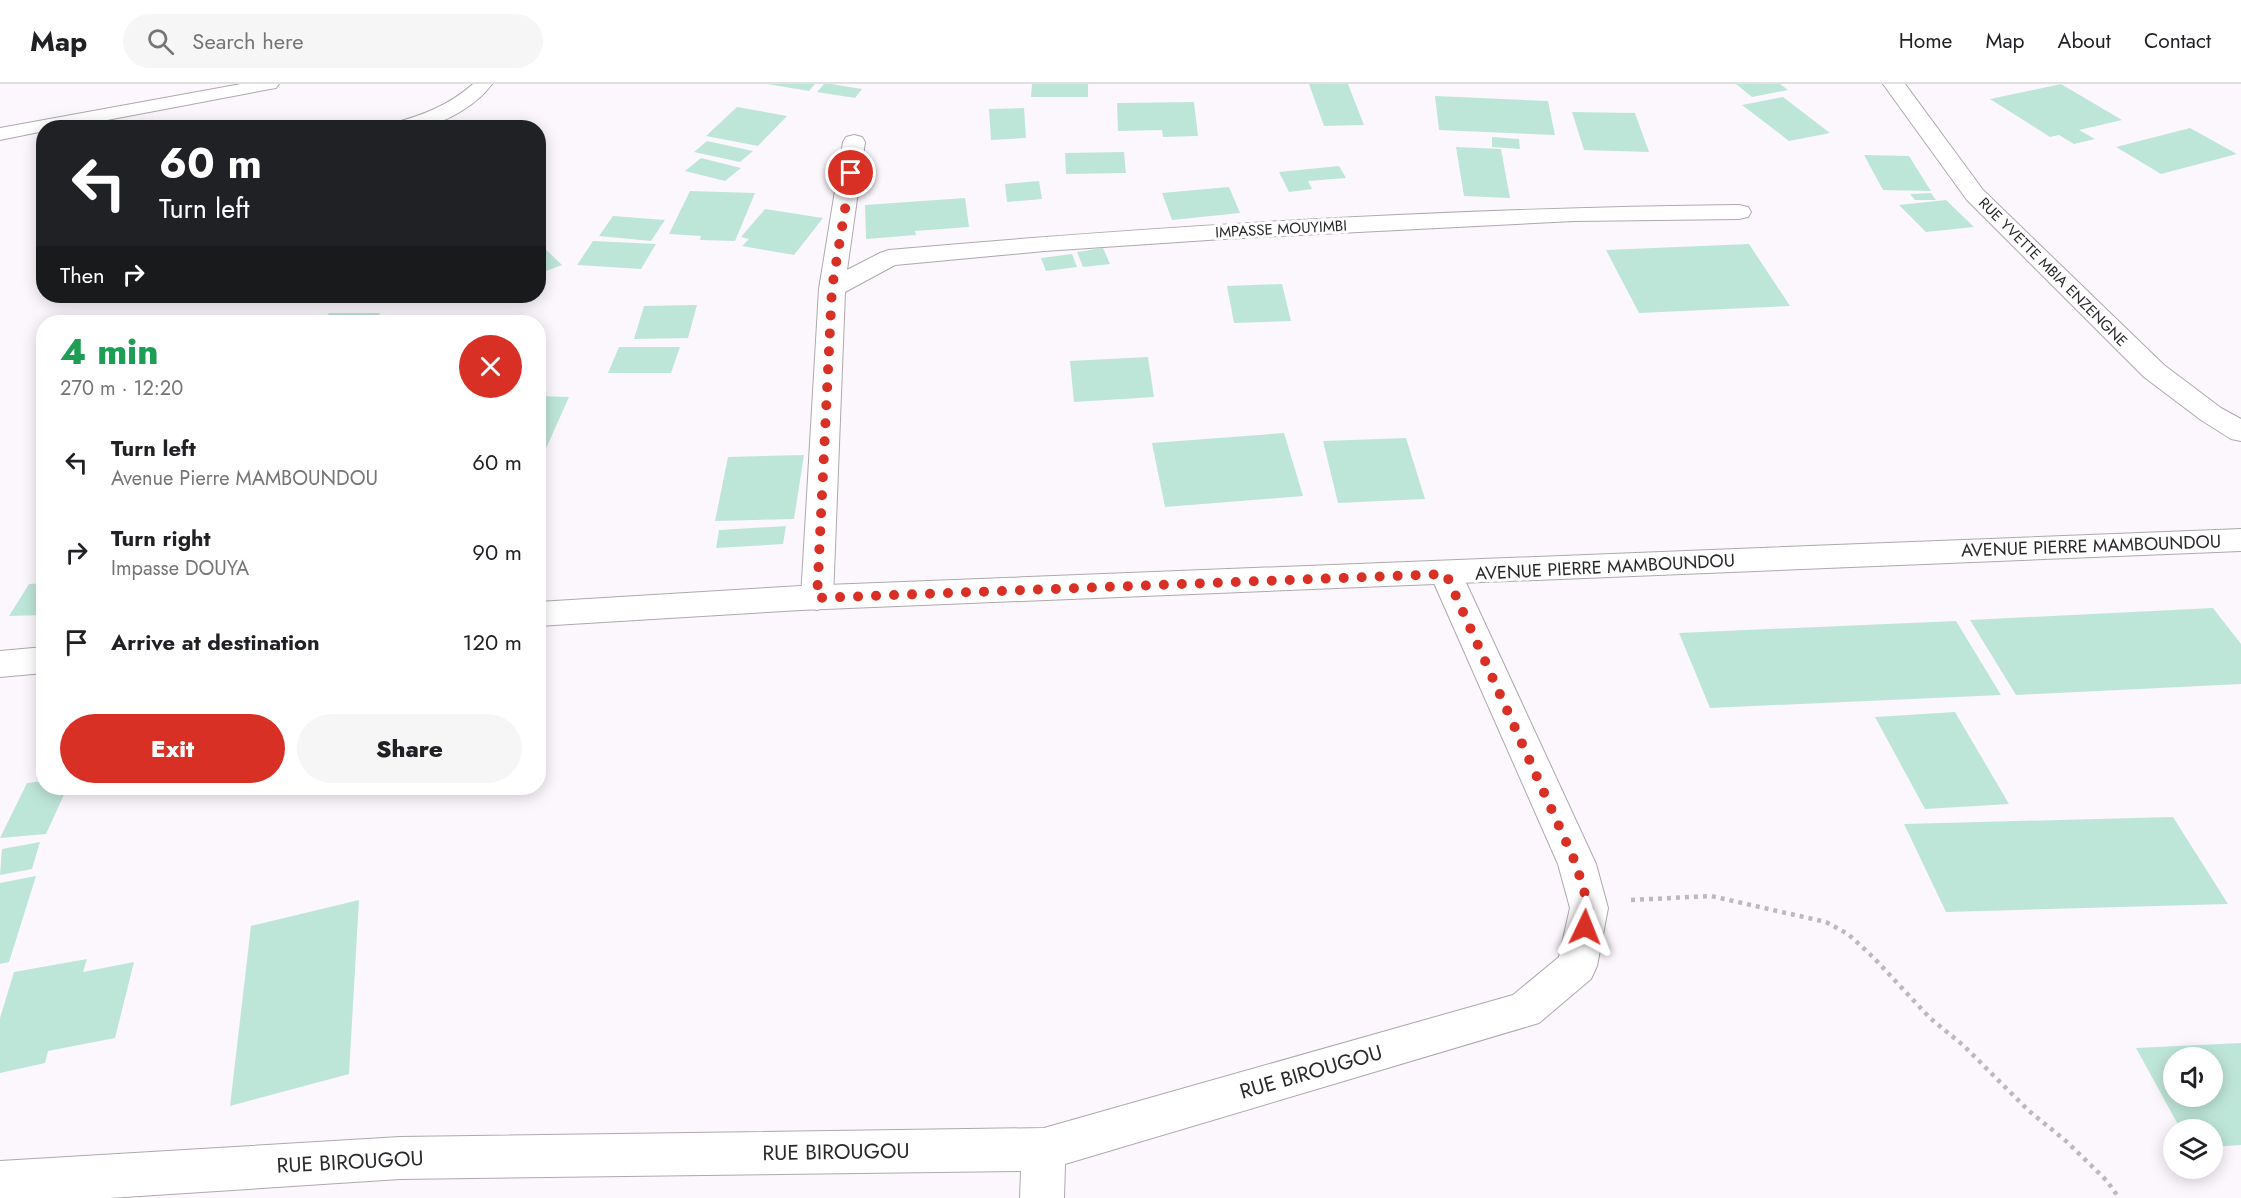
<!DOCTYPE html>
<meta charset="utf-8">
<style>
:root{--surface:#fff;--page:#f6f6f6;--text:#202124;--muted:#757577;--line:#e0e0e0;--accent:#d93025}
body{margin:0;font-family:Jost,sans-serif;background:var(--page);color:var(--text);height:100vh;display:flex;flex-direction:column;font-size:22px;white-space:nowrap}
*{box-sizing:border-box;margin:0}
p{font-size:20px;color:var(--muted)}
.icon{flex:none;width:33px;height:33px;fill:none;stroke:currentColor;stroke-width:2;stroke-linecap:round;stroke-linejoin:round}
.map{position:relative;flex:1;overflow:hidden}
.drawer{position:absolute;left:36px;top:231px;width:510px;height:480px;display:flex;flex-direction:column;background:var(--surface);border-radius:24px;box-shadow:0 3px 15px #0003}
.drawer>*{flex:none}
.banner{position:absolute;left:36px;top:36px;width:510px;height:183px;border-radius:24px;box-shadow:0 3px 15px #0003;background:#202124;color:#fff;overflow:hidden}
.fabs{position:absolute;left:2163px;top:963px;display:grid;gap:12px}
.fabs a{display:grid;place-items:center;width:60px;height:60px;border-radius:50%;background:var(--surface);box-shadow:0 3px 15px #0003;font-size:30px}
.pin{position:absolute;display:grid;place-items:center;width:51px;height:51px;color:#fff;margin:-26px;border:3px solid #fff;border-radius:50%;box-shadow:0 2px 6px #0007}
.me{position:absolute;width:66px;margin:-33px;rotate:2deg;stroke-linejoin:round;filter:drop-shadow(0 0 4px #0008)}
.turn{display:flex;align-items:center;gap:21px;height:126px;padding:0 24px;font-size:27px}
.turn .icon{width:78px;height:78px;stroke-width:2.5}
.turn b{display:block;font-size:42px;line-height:51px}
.then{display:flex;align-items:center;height:57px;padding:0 24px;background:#0003;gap:12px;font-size:22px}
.round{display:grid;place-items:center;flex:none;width:63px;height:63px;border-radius:32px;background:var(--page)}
.summary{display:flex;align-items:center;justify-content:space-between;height:102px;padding:0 24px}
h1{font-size:36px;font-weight:800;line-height:45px;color:#1e9e55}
.button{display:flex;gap:12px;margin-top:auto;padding:12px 24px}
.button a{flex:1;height:69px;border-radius:36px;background:var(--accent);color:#fff;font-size:24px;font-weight:800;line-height:69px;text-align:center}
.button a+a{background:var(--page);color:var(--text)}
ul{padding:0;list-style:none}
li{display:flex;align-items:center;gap:18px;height:90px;padding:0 24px}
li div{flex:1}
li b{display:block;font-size:22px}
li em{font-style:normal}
header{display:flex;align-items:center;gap:36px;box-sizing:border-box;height:84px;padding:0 30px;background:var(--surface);border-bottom:2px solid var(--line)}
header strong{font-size:28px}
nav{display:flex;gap:33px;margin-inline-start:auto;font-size:21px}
.search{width:420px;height:54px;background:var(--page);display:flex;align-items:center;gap:15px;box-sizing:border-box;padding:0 21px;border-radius:33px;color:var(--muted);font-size:22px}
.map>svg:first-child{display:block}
.building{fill:#bee6d8;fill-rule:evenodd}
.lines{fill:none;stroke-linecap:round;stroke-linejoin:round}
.service-casing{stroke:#ada9ad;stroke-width:2}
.minor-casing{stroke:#ada9ad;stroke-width:2}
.tertiary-casing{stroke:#ada9ad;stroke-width:2}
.path{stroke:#bcb8bc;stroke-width:4.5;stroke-dasharray:4 5;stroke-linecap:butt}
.service{fill:#fff;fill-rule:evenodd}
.minor{fill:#fff;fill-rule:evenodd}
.tertiary{fill:#fff;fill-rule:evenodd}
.route{stroke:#d93025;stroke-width:10;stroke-dasharray:0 18}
.labels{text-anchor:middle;stroke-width:6;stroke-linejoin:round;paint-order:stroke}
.far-street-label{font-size:15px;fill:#2a282a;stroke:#fff}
.street-label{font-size:18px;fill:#2a282a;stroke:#fff}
.near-street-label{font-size:21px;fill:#2a282a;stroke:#fff}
</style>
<header>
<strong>Map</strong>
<div class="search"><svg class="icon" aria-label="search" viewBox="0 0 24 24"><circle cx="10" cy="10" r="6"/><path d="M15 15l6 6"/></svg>Search here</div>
<nav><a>Home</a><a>Map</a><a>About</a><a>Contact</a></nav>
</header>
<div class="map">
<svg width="2241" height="1114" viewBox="0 0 2241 1114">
<rect width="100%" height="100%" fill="#fcf7fc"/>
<!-- building -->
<path class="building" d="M767,0H815L809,7Z
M824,0H831L862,5L855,14L817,8Z
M1032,0H1088V13H1031Z
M1309,0H1348L1364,41L1324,42Z
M1736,0H1780L1788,6L1752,13Z
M2061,0L2122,36L2079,46L2095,55L2074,60L2059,51L2050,53L1990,15Z
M1435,12L1548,17L1555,51L1439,46Z
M1783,13L1830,49L1789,57L1742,21Z
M1194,18L1198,52L1163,53L1162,46L1118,47L1117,19Z
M737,23L787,32L758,62L706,52Z
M1024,24L1026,54L991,56L989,25Z
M1572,28L1635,29L1649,68L1584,66Z
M2190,44L2237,70L2161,90L2116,63Z
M1492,53L1519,55L1520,65L1492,63Z
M707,57L753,67L740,78L694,68Z
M1456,63L1501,65L1510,114L1464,112Z
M1124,68L1126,89L1066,90L1065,69Z
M1864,71L1909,72L1931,107L1883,106Z
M701,74L741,84L725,97L685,87Z
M1339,82L1346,94L1308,97L1312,105L1289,108L1279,88Z
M1039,97L1042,115L1007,118L1005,100Z
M1229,103L1240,129L1172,136L1162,109Z
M690,107L755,109L735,157L700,156L701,152L669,150Z
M1931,109L1936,116H1915L1910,110Z
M965,114L969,143L915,147L916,151L866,155L865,121Z
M1946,116L1974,143L1926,148L1899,121Z
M765,125L823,134L794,171L742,162L749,155L741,153Z
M613,132L665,136L651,157L599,152Z
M593,157L656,160L641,185L577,181Z
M538,158L562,181L538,190Z
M1749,160L1790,222L1639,229L1606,166Z
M1103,164L1110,180L1083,183L1077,168Z
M1072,170L1077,183L1046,187L1041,174Z
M1282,200L1291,237L1234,239L1227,202Z
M697,221L688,254L634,255L644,222Z
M329,229H380L374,238H323Z
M619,263H680L671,289H608Z
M1148,273L1154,313L1074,318L1070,277Z
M538,312L569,313L540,378H538Z
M1284,349L1303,412L1165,423L1152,359Z
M1406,354L1425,415L1338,419L1323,357Z
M804,371L794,435L715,437L728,373Z
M786,442L783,460L716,464L719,446Z
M44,499V531L9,532L29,500Z
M2213,524L2241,560V600L2016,611L1970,536Z
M1956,537L2001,611L1710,624L1679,549Z
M1955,628L2009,720L1925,725L1875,633Z
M44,697V704H67L46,750L0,754L27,699Z
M2173,733L2228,820L1946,828L1904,740Z
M40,758L32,785L0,791L2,765Z
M36,792L9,878L0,880V799Z
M359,816L349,990L230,1022L251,842Z
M87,875L83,888L134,878L115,954L48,967L45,979L0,989V934L14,888Z
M2241,959V1061L2212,1063V1046H2181L2136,964ZM2174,974H2212V1012H2174Z"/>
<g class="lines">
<defs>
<path id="service" d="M241,0H279L276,4L270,5L65,44H44V47L0,56V44Z
M473,0H492C478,20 448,37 425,43C413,46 399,44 387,44L390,40C421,32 448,22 473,0Z"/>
<path id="minor" d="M1883,0H1905L1983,106L2164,281L2221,324L2241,335V357L2231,355L2201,336L2144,293L1967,116Z
M854,51L862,53L865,58L847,186L880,169L889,166C1172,141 1455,124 1739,121L1748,123L1751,128L1748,133L1739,135L1574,137L1223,155L1044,167L895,181L845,208L833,514L828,522L817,526L806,522L801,514L819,205L843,58L846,53Z
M1446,479L1457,482L1462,490L1596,780L1608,824L1597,882L1591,895L1539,939L1065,1080L1064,1114H1020L1021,1087L400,1095L109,1114H0V1077L400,1053L1044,1044L1513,911L1559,873L1570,824L1558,780L1430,490L1435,482Z"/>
<path id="tertiary" d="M2241,445V467L801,526L538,542V518L801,502Z
M44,563V589L0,593V567Z"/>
</defs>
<!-- service casing -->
<use href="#service" class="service-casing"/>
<!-- minor casing -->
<use href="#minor" class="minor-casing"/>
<!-- tertiary casing -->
<use href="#tertiary" class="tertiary-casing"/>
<!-- path -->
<path class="path" d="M1631,816L1711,812L1826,838L1848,850L1873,873L1930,934L1964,962L2029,1027L2066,1057L2107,1097L2119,1114"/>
<!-- service -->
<use href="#service" class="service"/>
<!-- minor -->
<use href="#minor" class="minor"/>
<!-- tertiary -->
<use href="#tertiary" class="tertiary"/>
</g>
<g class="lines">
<!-- route -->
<path class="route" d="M851,89L832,204L817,514L1446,490L1576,780L1589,824L1585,843"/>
</g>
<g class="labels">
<!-- far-street labels -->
<g class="far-street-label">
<text transform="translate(1281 145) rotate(-3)" y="5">IMPASSE MOUYIMBI</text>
<text transform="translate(2053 188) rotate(45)" y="5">RUE YVETTE MBIA ENZENGNE</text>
</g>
<!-- street labels -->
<g class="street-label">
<text transform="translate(2091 462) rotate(-2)" y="6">AVENUE PIERRE MAMBOUNDOU</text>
<text transform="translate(1605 483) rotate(-3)" y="6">AVENUE PIERRE MAMBOUNDOU</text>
</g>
<!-- near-street labels -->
<g class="near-street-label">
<text transform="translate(1311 988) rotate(-16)" y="7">RUE BIROUGOU</text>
<text transform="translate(836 1068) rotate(-1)" y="7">RUE BIROUGOU</text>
<text transform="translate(350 1078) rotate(-3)" y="7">RUE BIROUGOU</text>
</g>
</g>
</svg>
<div class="fabs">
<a><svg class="icon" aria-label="sound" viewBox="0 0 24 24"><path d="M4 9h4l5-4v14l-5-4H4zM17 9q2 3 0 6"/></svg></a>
<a><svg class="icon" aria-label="layers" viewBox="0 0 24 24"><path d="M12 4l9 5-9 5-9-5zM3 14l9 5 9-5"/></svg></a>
</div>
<div class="pin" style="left:851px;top:89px;background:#d93025"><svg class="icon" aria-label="arrive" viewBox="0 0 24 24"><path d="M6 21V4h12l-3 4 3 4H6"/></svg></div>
<svg class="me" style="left:1585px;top:843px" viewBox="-20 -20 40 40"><path d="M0-17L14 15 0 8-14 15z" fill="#d93025" stroke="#fff" stroke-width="4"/></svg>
<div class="banner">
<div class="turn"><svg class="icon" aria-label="left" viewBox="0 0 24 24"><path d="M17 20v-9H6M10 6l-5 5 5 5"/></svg><div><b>60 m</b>Turn left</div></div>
<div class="then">Then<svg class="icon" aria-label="right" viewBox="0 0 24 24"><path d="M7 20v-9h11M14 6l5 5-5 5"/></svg></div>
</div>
<section class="drawer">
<div class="summary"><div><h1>4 min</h1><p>270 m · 12:20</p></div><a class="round" style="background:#d93025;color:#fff"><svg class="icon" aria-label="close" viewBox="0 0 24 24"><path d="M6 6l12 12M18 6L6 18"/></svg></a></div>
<ul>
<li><svg class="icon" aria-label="left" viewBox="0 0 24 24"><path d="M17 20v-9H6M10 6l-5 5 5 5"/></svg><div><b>Turn left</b><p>Avenue Pierre MAMBOUNDOU</p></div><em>60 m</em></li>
<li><svg class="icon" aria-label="right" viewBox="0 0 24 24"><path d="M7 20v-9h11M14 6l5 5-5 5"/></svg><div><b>Turn right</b><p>Impasse DOUYA</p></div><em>90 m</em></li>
<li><svg class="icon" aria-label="arrive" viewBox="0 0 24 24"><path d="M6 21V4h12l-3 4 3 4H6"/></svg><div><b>Arrive at destination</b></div><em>120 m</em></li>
</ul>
<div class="button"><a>Exit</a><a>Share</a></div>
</section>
</div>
